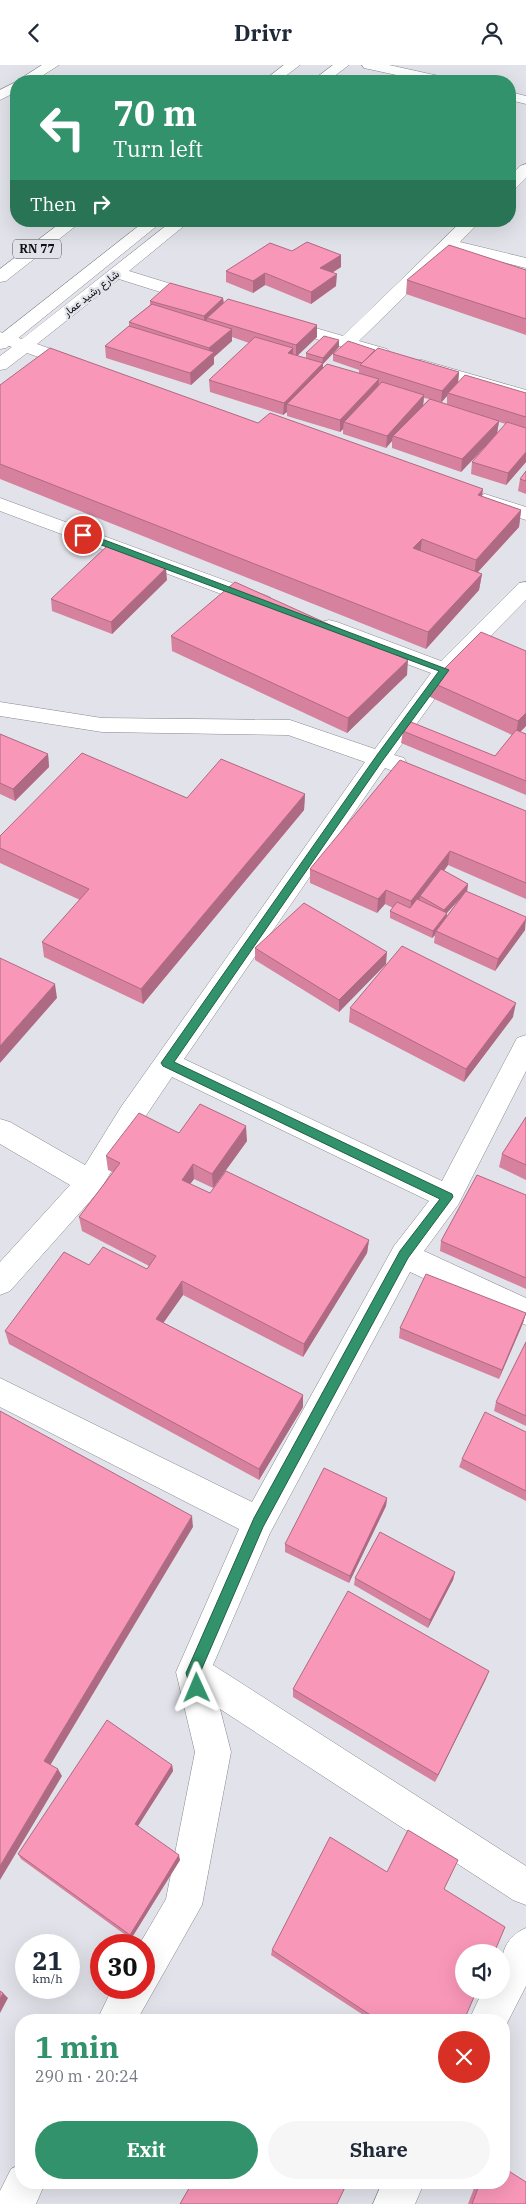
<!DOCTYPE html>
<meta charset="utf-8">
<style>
:root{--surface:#fff;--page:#f6f6f7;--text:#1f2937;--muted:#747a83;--accent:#32926b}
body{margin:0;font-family:"IBM Plex Serif",Vazirmatn,serif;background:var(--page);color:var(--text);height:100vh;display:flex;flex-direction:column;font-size:19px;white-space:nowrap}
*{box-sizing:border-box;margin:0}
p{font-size:16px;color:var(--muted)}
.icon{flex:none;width:28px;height:28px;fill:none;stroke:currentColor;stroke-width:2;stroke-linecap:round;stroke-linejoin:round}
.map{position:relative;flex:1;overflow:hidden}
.panel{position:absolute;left:15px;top:1949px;width:495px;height:175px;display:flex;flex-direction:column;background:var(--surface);border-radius:20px;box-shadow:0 5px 20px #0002}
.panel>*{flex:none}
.top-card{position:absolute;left:10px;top:10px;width:506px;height:152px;border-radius:20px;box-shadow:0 5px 20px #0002;background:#32926b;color:#fff;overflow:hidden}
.controls{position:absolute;left:455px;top:1879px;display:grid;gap:10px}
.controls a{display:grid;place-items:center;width:55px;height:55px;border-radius:50%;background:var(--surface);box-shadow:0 5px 20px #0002;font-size:25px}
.speed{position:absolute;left:15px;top:1869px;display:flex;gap:10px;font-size:25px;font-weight:700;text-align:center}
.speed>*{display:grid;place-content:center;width:65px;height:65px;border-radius:50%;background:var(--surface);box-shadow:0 5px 20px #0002;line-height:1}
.speed small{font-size:12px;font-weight:400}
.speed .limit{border:8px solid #d22;background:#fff;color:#111}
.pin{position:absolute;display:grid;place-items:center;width:42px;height:42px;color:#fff;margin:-21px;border:2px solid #fff;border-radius:50%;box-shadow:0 1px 5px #0007}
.me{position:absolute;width:55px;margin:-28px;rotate:359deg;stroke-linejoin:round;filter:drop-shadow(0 0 4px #0008)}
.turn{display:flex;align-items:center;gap:18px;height:105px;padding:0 20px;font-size:22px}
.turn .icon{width:65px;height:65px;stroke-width:2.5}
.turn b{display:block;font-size:35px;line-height:42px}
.then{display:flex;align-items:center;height:48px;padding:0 20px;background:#0003;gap:10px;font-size:19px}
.round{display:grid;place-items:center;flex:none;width:52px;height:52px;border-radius:26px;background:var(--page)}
.overview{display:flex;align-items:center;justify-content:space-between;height:85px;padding:0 20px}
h1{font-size:30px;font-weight:700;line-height:38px;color:var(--accent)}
.cta{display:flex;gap:10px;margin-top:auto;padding:10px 20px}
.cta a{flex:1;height:58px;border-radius:30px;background:var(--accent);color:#fff;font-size:20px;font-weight:700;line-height:58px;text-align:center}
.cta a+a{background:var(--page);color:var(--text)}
header{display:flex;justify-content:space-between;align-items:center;height:65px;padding:0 20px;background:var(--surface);font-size:22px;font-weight:700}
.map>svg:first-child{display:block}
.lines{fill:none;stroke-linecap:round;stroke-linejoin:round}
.service-casing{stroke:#87878e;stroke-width:1}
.minor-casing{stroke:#87878e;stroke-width:1}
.primary-casing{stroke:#87878e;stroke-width:1}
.service{fill:#fff;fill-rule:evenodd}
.minor{fill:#fff;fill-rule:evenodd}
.primary{fill:#fff;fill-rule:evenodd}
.wall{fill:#d6829f;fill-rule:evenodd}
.shaded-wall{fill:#ae6a82}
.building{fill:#f997b9;stroke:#ae6a82}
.route{fill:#32926b;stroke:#205f46}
.labels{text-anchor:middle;stroke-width:4.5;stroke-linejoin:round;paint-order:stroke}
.far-street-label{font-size:11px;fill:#121215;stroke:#e2e3ea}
.shield{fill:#e2e3ea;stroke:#505155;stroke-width:1}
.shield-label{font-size:12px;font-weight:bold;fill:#121215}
</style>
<header><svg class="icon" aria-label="back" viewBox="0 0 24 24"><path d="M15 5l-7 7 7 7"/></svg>Drivr<svg class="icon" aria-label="person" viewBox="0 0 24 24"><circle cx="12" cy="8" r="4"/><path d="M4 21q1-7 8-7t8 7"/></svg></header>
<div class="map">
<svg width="526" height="2139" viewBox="0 0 526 2139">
<rect width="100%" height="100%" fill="#e2e3ea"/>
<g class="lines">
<defs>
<path id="service" d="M42,0H59L34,16H17Z
M16,17V27L0,35V25Z"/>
<path id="minor" d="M362,0H389L448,13L450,16H424L364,3Z
M510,27L526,31V39L510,35Z
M526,99V113L516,123L510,125V111L520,101Z
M172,156H190L129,206L207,230L210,234L207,238H195L119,214L37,279L85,296L88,300L85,304H73L27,288L6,304L0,305V291L12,282L0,278V267L22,274Z
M462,156H480L460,177L526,193V203L452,185L359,276L387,284L390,288L387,292L381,293L275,262L272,258L275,254L281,253L343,271Z
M422,295L526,325V337L416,304L413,300L416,296Z
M485,429L526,442V455L478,439L475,435L478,431Z
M0,433L270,532L273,537L270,542L263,544L256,542L0,446Z
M526,517V535L452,610L394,690L404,693L407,699L404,705L396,707L385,703L184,994L442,1116L517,973L526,970V1006L458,1140L424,1186L526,1233V1260L410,1207L270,1468L213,1600L526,1801V1840L513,1835L220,1644L231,1687L202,1840L137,1955H97L113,1922H144V1880H139L166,1834L195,1687L176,1607L239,1464L0,1342V1313L252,1437L394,1181L429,1136L172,1012L141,1058L100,1125L10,1226L0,1230V1197L70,1120L0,1079V1054L10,1057L85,1100L121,1042L365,697L288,670L102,667L0,651V637L102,653L290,655L375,684L431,608L321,567L318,562L321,557L329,555L337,557L441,596L519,518Z
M526,1863V1921L504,1964V1955H469L483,1925H501C501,1899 498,1875 526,1863Z
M21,2099V2118H45L36,2139H0V2126L11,2104Z
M382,2118H424L415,2139H373Z"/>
<path id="primary" d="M284,0H300L279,16H263Z
M333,0H349L328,16H312Z
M63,156H82L6,216L0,217V204Z
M145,156H163L6,283L0,284V270Z"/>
</defs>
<!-- service casing -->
<use href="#service" class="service-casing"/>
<!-- minor casing -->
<use href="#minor" class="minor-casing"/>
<!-- primary casing -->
<use href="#primary" class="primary-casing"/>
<!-- service -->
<use href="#service" class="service"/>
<!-- minor -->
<use href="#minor" class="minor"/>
<!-- primary -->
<use href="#primary" class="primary"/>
</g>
<!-- wall -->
<path class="wall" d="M292,186L341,202L332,208L336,221L311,239L265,220L253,228L226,217V206Z
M526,205V270L406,229L407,215Z
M223,233L224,238L317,260V272L297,291L306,293V288L339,282L323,299V303L359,308V305L333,296V289L375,285L459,307L458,317L526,328V397L506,420L471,409L472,397L493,373L461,407L392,383V376L386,383L343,369V364L340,367L287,351V347L283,350L210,327L209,315L249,278L232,272V276L214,292V299L191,320L106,293L105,281L129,261V257L150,240V236ZM447,331V339L441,337ZM424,333L429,334L423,340ZM499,357L506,359L497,368Z
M0,320L482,431L521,445L519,462L478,507L482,509L479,525L426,584L0,414Z
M526,406V429L518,426L520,414Z
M167,515L112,569L52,546L51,534Z
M481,567L526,661L520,667L526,669V730L401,678L403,666L495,691L512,670L430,632L431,617Z
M171,571L407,610L347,668L172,586Z
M0,669L48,689L49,702L15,736L0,729Z
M305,729L304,745L143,939L44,892L42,877L80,835L0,798V771Z
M526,746V834L448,800L444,806L468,819L467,827L525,865L495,906L434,878L435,870L432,873L390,853V846L393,843L385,839L377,848L310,818V804ZM460,834L447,851V848Z
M255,883L386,899L339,947L255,895Z
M350,943L513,952L464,1017L349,957Z
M526,1052V1115L499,1102L502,1089Z
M247,1076L213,1123L194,1114L190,1119L210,1128L369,1175L367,1188L303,1292L183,1230L163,1258L303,1330V1342L259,1415L9,1279L5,1266L89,1200L147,1204L149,1201L82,1166L79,1152L113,1107L108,1105L106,1091Z
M526,1130V1224L440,1186L441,1176Z
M526,1248L523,1258L499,1314L399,1273L400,1263Z
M526,1277V1361L494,1346L496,1337Z
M526,1367V1436L459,1402L462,1394Z
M387,1433L386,1441L349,1518L285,1487V1479Z
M455,1507L453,1515L428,1563L354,1520L355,1513Z
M489,1606L435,1717L293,1632V1624Z
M172,1700L173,1706L138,1761L180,1795L131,1874L21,1794L18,1789Z
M387,1807L444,1824L464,1955H371L271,1890L272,1885Z
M476,2118H504L526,2139H468Z"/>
<!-- shaded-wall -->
<path class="shaded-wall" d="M341,190V202L320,215V203Z
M265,208V220L253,228V216Z
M337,209L336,221L311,239V227Z
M223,233L224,245L207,253V261L204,263V251Z
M317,260V272L296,292V280Z
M232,264V276L214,292V299L191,320L190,308L209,291V283Z
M339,275V282L323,299V311L287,339V347L283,350L284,338L322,299L323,293Z
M293,283V295L288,288Z
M459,307L458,319L448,328L447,331L441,338L442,326Z
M379,314L378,326L344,357L343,364L340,367V355Z
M424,330L423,342L393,371L392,376L386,383L387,371Z
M499,356L497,369L461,407L462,394Z
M526,387V397L506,420L508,408Z
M483,424L481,441L478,430Z
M521,445L519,462L474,511L476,495Z
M422,474L420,491L413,483Z
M166,503L167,515L112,569L111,557Z
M482,509L479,525L426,584L428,567Z
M408,595L407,610L347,668L348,653Z
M526,648V661L516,671L518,656Z
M48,689L49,702L15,736L13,724Z
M305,729L304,745L143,939L141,924Z
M450,786L448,800L423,833L420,831L419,838L410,850L411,836Z
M468,819L467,826L443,852L444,845Z
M386,825L385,839L377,848L378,834Z
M447,848L446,855L436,866L435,870L432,873L433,866Z
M526,854L525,865L495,906L498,894Z
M387,887L386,899L339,947V935Z
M55,919L57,933L0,998V981Z
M516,938L513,952L464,1017L466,1004Z
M246,1061L247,1076L213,1123L212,1109Z
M193,1099L194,1114L183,1129L182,1115Z
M369,1175L367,1188L303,1292L304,1279Z
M182,1216L183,1230L157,1267L156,1254Z
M526,1248L523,1258L499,1314L502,1305Z
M303,1330V1342L259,1415V1404Z
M387,1433L386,1441L349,1518L350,1511Z
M192,1451L193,1462L48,1704L44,1696Z
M455,1507L453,1515L428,1563L430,1555Z
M489,1606L486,1614L435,1717L438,1710Z
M172,1700L173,1706L136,1764L135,1759Z
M58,1704L62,1711L0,1815V1801Z
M179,1790L180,1795L131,1874L130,1870Z
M3,1928L8,1933L0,1948V1934Z"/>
<!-- building -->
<path class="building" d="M307,177L341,190L320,203L337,209L311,227L265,208L253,216L226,206L270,178L292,186Z
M449,180L526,205V254L407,215Z
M170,218L223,233L204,251L150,236Z
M228,234L317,260L296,280L207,253Z
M152,239L232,264L209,283L129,257Z
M129,261L214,287L190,308L105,281Z
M324,271L339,275L323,293L306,288Z
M255,272L293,283L288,288L323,298L284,338L209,315Z
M348,276L375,285L362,298L333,289Z
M50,283L258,358L270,348L483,424L478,430L521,445L476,495L422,474L413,483L482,509L428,567L0,399V320Z
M378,283L459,307L442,326L360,300Z
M327,299L379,314L340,355L287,339Z
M465,310L526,328V352L448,328Z
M382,317L424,330L387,371L344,357Z
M430,334L499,356L462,394L393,371Z
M507,357L526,363V387L508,408L472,397Z
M526,406V416L520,414Z
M107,481L166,503L111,557L51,534Z
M235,517L408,595L348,653L171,571Z
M481,567L526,586V648L518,656L431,617Z
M411,657L495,691L516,665L526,669V716L403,666Z
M0,669L48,689L13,724L0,718Z
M82,688L187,733L221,694L305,729L141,924L42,877L89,824L0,783V771Z
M400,695L526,746V818L450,786L411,836L386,825L378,834L310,804Z
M441,804L468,819L444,845L420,831Z
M466,826L526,852V854L498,894L436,866Z
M417,834L447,848L433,866L390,846L397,837L410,843Z
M304,838L387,887L339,935L255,883Z
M402,881L516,938L466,1004L350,943Z
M0,893L55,919L0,981Z
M200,1039L246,1061L212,1109L193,1099L182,1115L210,1128L226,1106L369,1175L304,1279L182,1216L156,1254L303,1330L259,1404L5,1266L64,1187L89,1200L103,1182L147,1204L156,1191L79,1152L120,1098L106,1091L139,1048L179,1068Z
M526,1052V1100L502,1089Z
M477,1110L526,1130V1213L441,1176Z
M426,1209L526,1248L502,1305L400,1263Z
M526,1277V1351L496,1337Z
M0,1346L192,1451L44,1696L58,1704L0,1801Z
M485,1347L526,1367V1426L462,1394Z
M324,1403L387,1433L350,1511L285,1479Z
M380,1467L455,1507L430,1555L355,1513Z
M348,1526L489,1606L438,1710L293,1624Z
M107,1655L172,1700L135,1759L179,1790L130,1870L18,1789Z
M408,1765L458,1795L444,1824L505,1862L494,1888H464V1925H477L464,1955H378L272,1885L330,1772L387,1807Z
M0,1926L3,1928L0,1934Z
M504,2103L526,2117V2139H472L480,2118H504Z
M192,2118H347L337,2139H180Z"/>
<!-- route -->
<path class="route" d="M80,468H86L449,605L383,695L174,997L452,1129L453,1132L408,1193L263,1462L200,1608L204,1623L202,1628L197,1630L192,1628L186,1608L254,1453L400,1186L440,1134L163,1001L161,998L377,690L439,606L80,472Z"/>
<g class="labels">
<!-- far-street labels -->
<g class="far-street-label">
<text transform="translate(91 228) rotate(-38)" y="4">شارع رشيد عمار</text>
</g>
<!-- shield labels -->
<rect class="shield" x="13" y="174.5" width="48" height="19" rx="4"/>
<g class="shield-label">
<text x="37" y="188">RN 77</text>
</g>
</g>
</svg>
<div class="controls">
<a><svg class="icon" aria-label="sound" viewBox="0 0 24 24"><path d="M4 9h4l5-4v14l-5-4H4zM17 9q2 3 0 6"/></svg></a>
</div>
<div class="speed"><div>21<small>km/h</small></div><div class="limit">30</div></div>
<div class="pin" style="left:83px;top:470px;background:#d93025"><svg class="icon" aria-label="arrive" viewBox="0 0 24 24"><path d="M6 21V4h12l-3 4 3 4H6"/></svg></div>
<svg class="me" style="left:197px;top:1623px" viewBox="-20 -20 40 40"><path d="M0-17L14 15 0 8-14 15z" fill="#32926b" stroke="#fff" stroke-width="4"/></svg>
<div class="top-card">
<div class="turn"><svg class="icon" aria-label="left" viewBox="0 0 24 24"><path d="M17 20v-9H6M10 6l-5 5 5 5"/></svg><div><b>70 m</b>Turn left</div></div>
<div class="then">Then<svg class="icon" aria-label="right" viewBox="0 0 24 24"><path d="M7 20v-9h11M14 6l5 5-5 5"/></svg></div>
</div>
<section class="panel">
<div class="overview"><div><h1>1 min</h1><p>290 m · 20:24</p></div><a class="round" style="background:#d93025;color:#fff"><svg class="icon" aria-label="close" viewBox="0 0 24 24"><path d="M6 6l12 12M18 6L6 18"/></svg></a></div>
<div class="cta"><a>Exit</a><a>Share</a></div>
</section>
</div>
